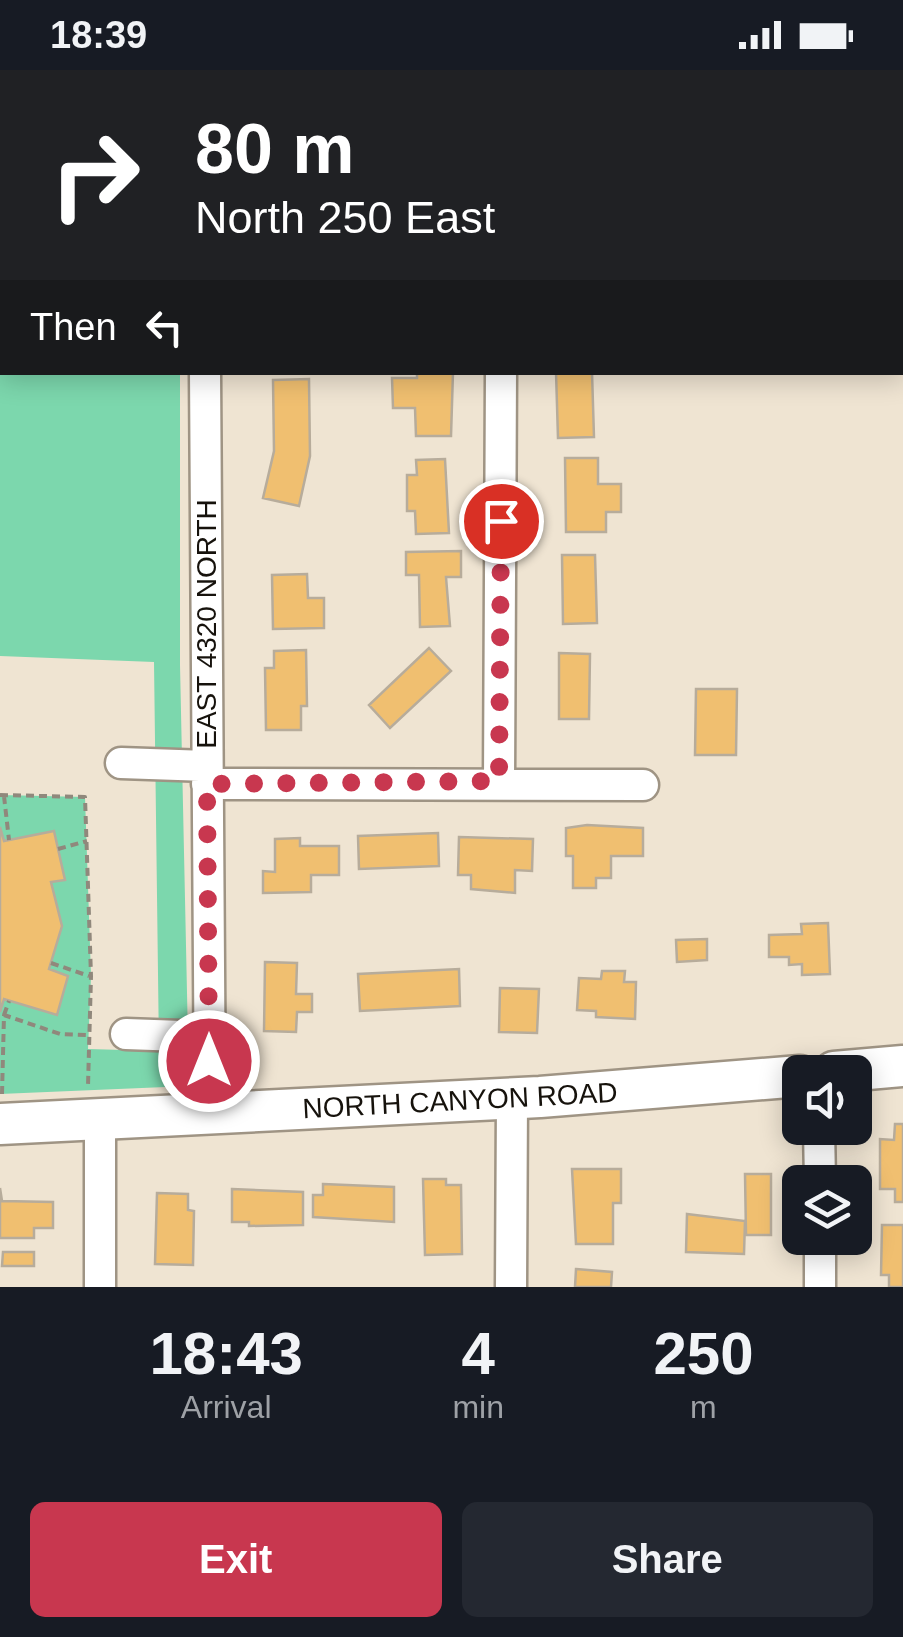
<!DOCTYPE html>
<style>
:root{--surface:#171b24;--page:#242831;--text:#f1f3f6;--muted:#9ea1a6;--accent:#c8374f}
body{margin:0;font-family:Helvetica,sans-serif;background:var(--page);color:var(--text);height:100vh;display:flex;flex-direction:column;font-size:38px;white-space:nowrap}
*{box-sizing:border-box;margin:0}
p{font-size:32px;color:var(--muted)}
.icon{flex:none;width:55px;height:55px;fill:none;stroke:currentColor;stroke-width:2;stroke-linecap:round;stroke-linejoin:round}
.map{position:relative;height:1217px;overflow:hidden}
.details{display:flex;flex-direction:column;background:var(--surface);flex:1}
.details>*{flex:none}
.banner{position:absolute;left:0px;top:0px;width:905px;height:305px;box-shadow:0 5px 25px #0003;background:#202124;color:#fff;overflow:hidden}
.buttons{position:absolute;left:782px;top:985px;display:grid;gap:20px}
.buttons a{display:grid;place-items:center;width:90px;height:90px;border-radius:15px;background:var(--surface);box-shadow:0 5px 25px #0003;font-size:50px}
.pin{position:absolute;display:grid;place-items:center;width:85px;height:85px;color:#fff;margin:-42px;border:5px solid #fff;border-radius:50%;box-shadow:0 2px 10px #0007}
.me{position:absolute;width:110px;margin:-55px;rotate:0deg;stroke-linejoin:round;filter:drop-shadow(0 0 8px #0008)}
.turn{display:flex;align-items:center;gap:35px;height:210px;padding:0 30px;font-size:45px}
.turn .icon{width:130px;height:130px;stroke-width:2.5}
.turn b{display:block;font-size:70px;line-height:85px}
.then{display:flex;align-items:center;height:95px;padding:0 30px;background:#0003;gap:20px;font-size:38px}
.eta{display:flex;justify-content:space-evenly;align-items:center;height:170px;text-align:center}
.eta b{font-size:60px;font-weight:700;line-height:70px}
.action{display:flex;gap:20px;margin-top:auto;padding:20px 30px}
.action a{flex:1;height:115px;border-radius:15px;background:var(--accent);color:#fff;font-size:40px;font-weight:700;line-height:115px;text-align:center}
.action a+a{background:var(--page);color:var(--text)}
.status{display:flex;justify-content:space-between;align-items:center;height:70px;padding:0 50px;background:var(--surface);direction:ltr}
.status svg{height:28px;fill:currentColor}
.map>svg:first-child{display:block}
.green{fill:#7cd7ad}
.building{fill:#f0bf70;stroke:#b7ac9b;stroke-width:2.5}
.lines{fill:none;stroke-linecap:round;stroke-linejoin:round}
.minor-casing{stroke:#9f9484;stroke-width:35}
.major-casing{stroke:#9f9484;stroke-width:45}
.path{stroke:#90887c;stroke-width:4;stroke-dasharray:8 5;stroke-linecap:butt}
.minor{stroke:#fff;stroke-width:30}
.major{stroke:#fff;stroke-width:40}
.route{stroke:#c8374f;stroke-width:18;stroke-dasharray:0 32.4}
.labels{text-anchor:middle;stroke-width:8;stroke-linejoin:round;paint-order:stroke}
.street-label{font-size:28px;fill:#16120c;stroke:#fff}
</style>
<div class="status"><b>18:39</b><svg viewBox="0 0 49 12"><path d="M0 12V9h3v3zM5 12V6h3v6zM10 12V3h3v9zM15 12V0h3v12zM26 1h20v11H26zM47 4h2v5h-2z"/></svg></div>
<div class="map">
<svg width="903" height="1217" viewBox="0 0 903 1217">
<rect width="100%" height="100%" fill="#efe4d2"/>
<!-- green -->
<path class="green" d="M0,261L2,302L180,303V595L189,1016L0,1024V725L85,727L91,906L88,979L159,981L154,592L0,586Z"/>
<!-- building -->
<path class="building" d="M417,302H453L451,366H416L415,338H393L392,308H417Z
M556,302H592L594,367L558,368Z
M309,309L310,386L299,436L263,428L274,381L273,310Z
M565,388H598V414H621V442H606V462H566Z
M445,389L449,463L416,464L415,441H407V405H417L416,390Z
M461,481V507H446L450,556L420,557L419,505H406V482Z
M562,485H595L597,553L563,554Z
M307,504L308,528H324V558L273,559L272,505Z
M429,578L451,601L390,658L369,635Z
M306,580L307,636H301V660H266L265,598H274V581Z
M559,583L590,584L589,649H559Z
M696,619H737L736,685H695Z
M587,755L643,758V786H611V808H596V818H573V786H566V758Z
M0,757L4,771L54,761L65,810L51,812L62,856L49,899L68,906L57,945L4,929L0,942Z
M438,763L439,796L359,799L358,766Z
M459,767L533,769L532,801L515,800V823L471,819V805H458Z
M300,768V776H339V805H311V822L263,823V801L275,802V769Z
M828,853L830,904L802,905V894L789,895V887H769V865L802,864L801,854Z
M707,869V890L677,892L676,870Z
M265,892L297,893L296,924H312V942H297L296,962L264,961Z
M459,899L460,936L360,941L358,904Z
M602,901H625L624,912H636L635,949L596,947V941L577,940L579,908L601,909Z
M500,918L539,919L537,963L499,962Z
M895,1054H903V1132H895V1119H880V1069L894,1070Z
M572,1099H621V1133H613V1174H576Z
M745,1104H771V1165H746Z
M423,1109H446V1115H461L462,1184L425,1185Z
M323,1114L394,1117V1152L313,1147V1125H323Z
M0,1118L2,1131L53,1132V1158H34V1168H0Z
M232,1119L303,1122V1155L249,1156V1152H232Z
M157,1123L188,1124V1140L194,1141L193,1195L155,1194Z
M687,1144L745,1151L744,1184L686,1182Z
M882,1155H903V1217H889V1205H881Z
M3,1182H34V1196H2Z
M576,1199L612,1202L611,1217H575Z"/>
<g class="lines">
<defs>
<path id="minor" d="M284,0L297,2
M207,2V0
M205,302L210,1045
M121,693L207,696
M499,711L501,302
M207,714L643,715
M126,964L209,967
M100,1049V1217
M819,1058L820,1112
M820,1168V1217
M511,1217L512,1029"/>
<path id="major" d="M834,1002L903,996
M0,1054L540,1027L800,1006"/>
</defs>
<!-- minor casing -->
<use href="#minor" class="minor-casing"/>
<!-- major casing -->
<use href="#major" class="major-casing"/>
<!-- path -->
<path class="path" d="M0,725L85,727L91,906L88,1016
M4,726L9,770
M58,779L87,771
M51,893L89,906
M4,945L9,931
M2,1024L4,945L60,964L87,965"/>
<!-- minor -->
<use href="#minor" class="minor"/>
<!-- major -->
<use href="#major" class="major"/>
</g>
<g class="lines">
<!-- route -->
<path class="route" d="M209,991L207,714L499,711L501,451"/>
</g>
<g class="labels">
<!-- street labels -->
<g class="street-label">
<text transform="translate(206 554) rotate(-90)" y="10">EAST 4320 NORTH</text>
<text transform="translate(460 1030) rotate(-3)" y="10">NORTH CANYON ROAD</text>
</g>
</g>
</svg>
<div class="buttons">
<a><svg class="icon" aria-label="sound" viewBox="0 0 24 24"><path d="M4 9h4l5-4v14l-5-4H4zM17 9q2 3 0 6"/></svg></a>
<a><svg class="icon" aria-label="layers" viewBox="0 0 24 24"><path d="M12 4l9 5-9 5-9-5zM3 14l9 5 9-5"/></svg></a>
</div>
<div class="pin" style="left:501px;top:451px;background:#d93025"><svg class="icon" aria-label="arrive" viewBox="0 0 24 24"><path d="M6 21V4h12l-3 4 3 4H6"/></svg></div>
<svg class="me" style="left:209px;top:991px" viewBox="-20 -20 40 40"><circle r="17" fill="#c8374f" stroke="#fff" stroke-width="3"/><path d="M0-11L8 9 0 5-8 9z" fill="#fff"/></svg>
<div class="banner">
<div class="turn"><svg class="icon" aria-label="right" viewBox="0 0 24 24"><path d="M7 20v-9h11M14 6l5 5-5 5"/></svg><div><b>80 m</b>North 250 East</div></div>
<div class="then">Then<svg class="icon" aria-label="left" viewBox="0 0 24 24"><path d="M17 20v-9H6M10 6l-5 5 5 5"/></svg></div>
</div>
</div>
<section class="details">
<div class="eta">
<div><b>18:43</b><p>Arrival</p></div>
<div><b>4</b><p>min</p></div>
<div><b>250</b><p>m</p></div>
</div>
<div class="action"><a>Exit</a><a>Share</a></div>
</section>
